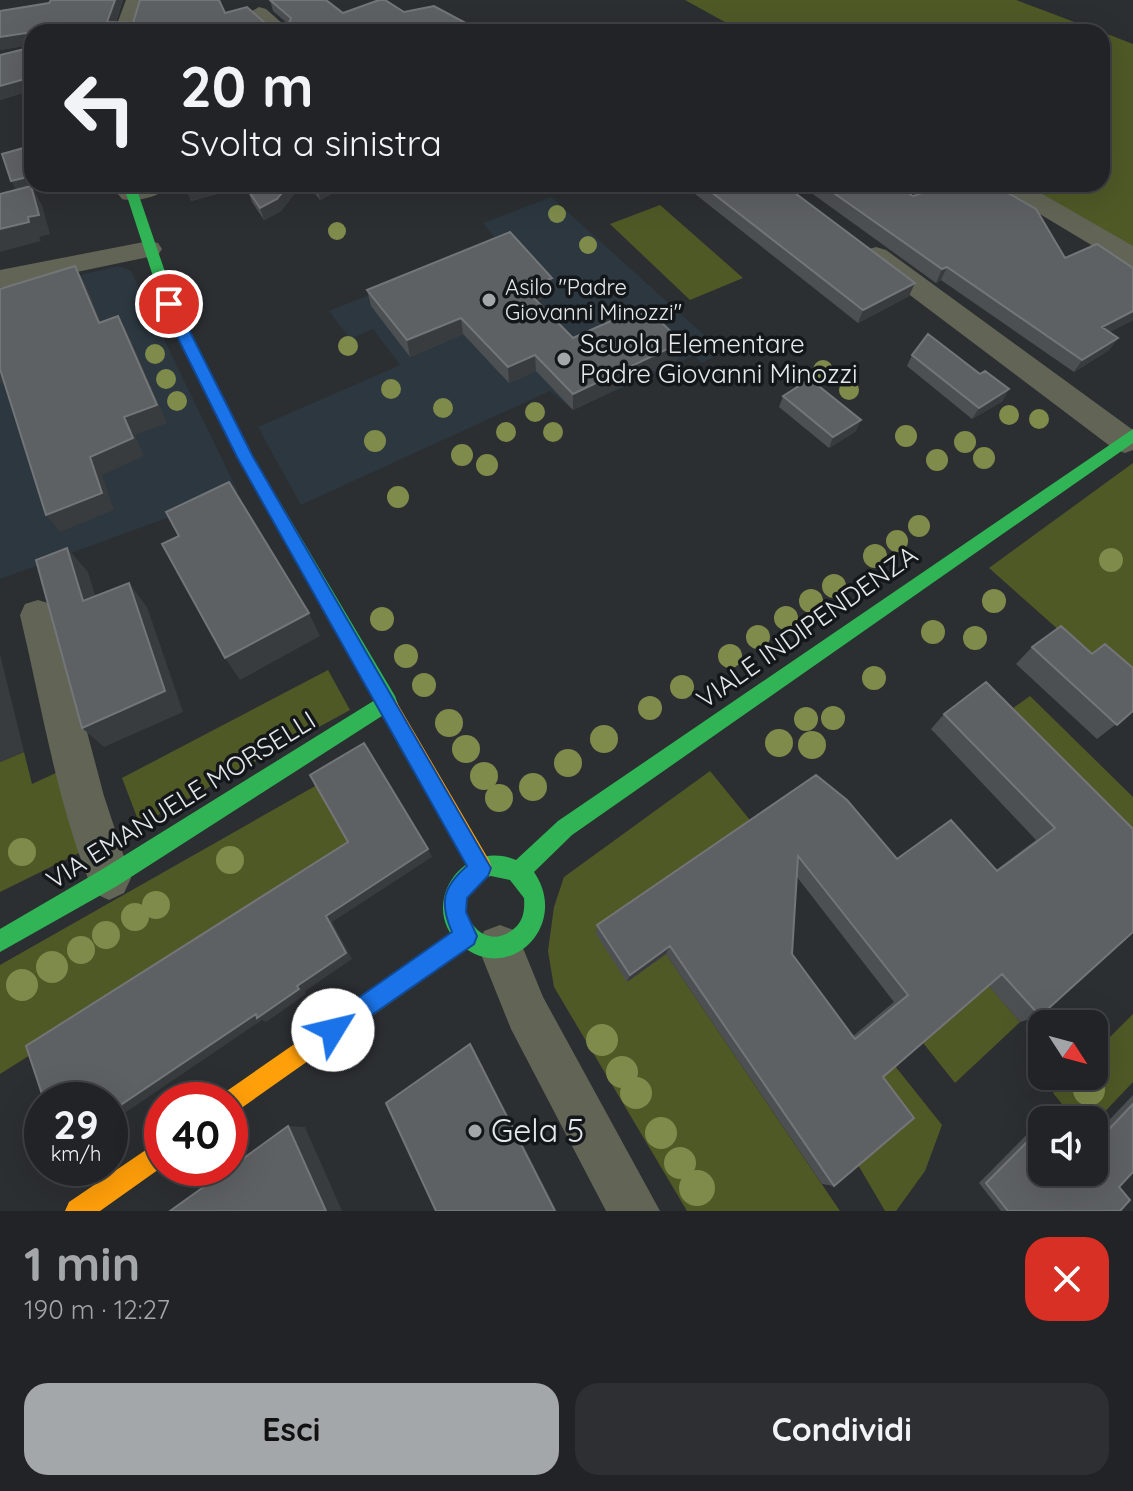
<!DOCTYPE html>
<html lang="it">
<meta charset="utf-8">
<style>
:root{--surface:#212326;--page:#2d2f32;--text:#f1f3f6;--muted:#a2a4a7;--line:#3e4043;--accent:#a4a7aa}
body{margin:0;font-family:Quicksand,sans-serif;background:var(--page);color:var(--text);height:100vh;display:flex;flex-direction:column;font-size:30px;white-space:nowrap}
*{box-sizing:border-box;margin:0}
p{font-size:26px;color:var(--muted)}
.icon{flex:none;width:44px;height:44px;fill:none;stroke:currentColor;stroke-width:2;stroke-linecap:round;stroke-linejoin:round}
.map{position:relative;height:1211px;overflow:hidden}
.drawer{display:flex;flex-direction:column;background:var(--surface);flex:1}
.drawer>*{flex:none}
.hud{position:absolute;left:24px;top:24px;width:1086px;height:168px;border-radius:24px;box-shadow:0 8px 32px #0002,0 0 0 2px var(--line);background:#212326;color:var(--text);overflow:hidden}
.needle{width:52px;rotate:126deg}
.controls{position:absolute;left:1028px;top:1010px;display:grid;gap:16px}
.controls a{display:grid;place-items:center;width:80px;height:80px;border-radius:16px;background:var(--surface);box-shadow:0 8px 32px #0002,0 0 0 2px var(--line);font-size:40px}
.speed{position:absolute;left:24px;top:1082px;display:flex;gap:16px;font-size:40px;font-weight:700;text-align:center}
.speed>*{display:grid;place-content:center;width:104px;height:104px;border-radius:50%;background:var(--surface);box-shadow:0 8px 32px #0002,0 0 0 2px var(--line);line-height:1}
.speed small{font-size:20px;font-weight:400}
.speed .limit{border:12px solid #d22;background:#fff;color:#111}
.pin{position:absolute;display:grid;place-items:center;width:68px;height:68px;color:#fff;margin:-34px;border:4px solid #fff;border-radius:50%;box-shadow:0 2px 8px #0007}
.me{position:absolute;width:88px;margin:-44px;rotate:54deg;stroke-linejoin:round;filter:drop-shadow(0 0 6px #0008)}
.turn{display:flex;align-items:center;gap:28px;height:168px;padding:0 24px;font-size:36px}
.turn .icon{width:104px;height:104px;stroke-width:2.5}
.turn b{display:block;font-size:56px;line-height:68px}
.round{display:grid;place-items:center;flex:none;width:84px;height:84px;border-radius:24px;background:var(--page)}
.summary{display:flex;align-items:center;justify-content:space-between;height:136px;padding:0 24px}
h1{font-size:48px;font-weight:700;line-height:60px;color:var(--accent)}
.cta{display:flex;gap:16px;margin-top:auto;padding:16px 24px}
.cta a{flex:1;height:92px;border-radius:24px;background:var(--accent);color:#111;font-size:32px;font-weight:700;line-height:92px;text-align:center}
.cta a+a{background:var(--page);color:var(--text)}
.map>svg:first-child{display:block}
.built{fill:#2c373f}
.green{fill:#4f5926}
.lines{fill:none;stroke-linecap:round;stroke-linejoin:round}
.street{fill:#626556;fill-rule:evenodd}
.fast{fill:#30b455;fill-rule:evenodd}
.slow{fill:#ff9f0a;fill-rule:evenodd}
.tree{fill:#7e8b4b}
.wall{fill:#4d5052;fill-rule:evenodd}
.shaded-wall{fill:#393c3f}
.building{fill:#5e6163;stroke:#737678;stroke-width:2;fill-rule:evenodd}
.route{fill:#1a73e8;stroke:#114b97;stroke-width:2}
.poi-dot{fill:#a4a7aa;stroke:#141719;stroke-width:3}
.labels{text-anchor:middle;stroke-width:7;stroke-linejoin:round;paint-order:stroke}
.far-poi-label{font-size:22px;fill:#e4e8eb;stroke:#141719;text-anchor:start}
.poi-label{font-size:26px;fill:#e4e8eb;stroke:#141719;text-anchor:start}
.street-label{font-size:26px;fill:#e4e8eb;stroke:#141719}
.near-poi-label{font-size:32px;fill:#e4e8eb;stroke:#141719;text-anchor:start}
</style>
<div class="map">
<svg width="1133" height="1211" viewBox="0 0 1133 1211">
<rect width="100%" height="100%" fill="#2c2f32"/>
<!-- built -->
<path class="built" d="M551,197L723,352L702,363L693,356L573,410L550,391L301,505L258,427L400,365L373,329L350,339L329,311L499,243L483,223Z
M119,266L131,271L238,492L0,579V294Z"/>
<!-- green -->
<path class="green" d="M685,0H1016L1101,32H743Z
M1102,32L1133,44V250L1020,184H1102Z
M660,205L743,278L690,300L610,224Z
M1133,463V696L989,568Z
M328,670L350,710L140,825L122,778Z
M1030,696L1133,797V836L995,721Z
M24,752L32,784L58,772L79,853L0,892V762Z
M710,771L754,825L666,954L840,1211H687L554,987L548,951L554,907L564,877Z
M317,785L354,851L0,1074V965Z
M985,981L1020,1022L955,1083L920,1039Z
M1133,1014V1082L1094,1123V1120H1075L1053,1093L1071,1076H1094V1053Z
M891,1061L942,1125L925,1171L896,1211H885L854,1158L870,1080Z"/>
<g class="lines">
<!-- street -->
<path class="street" d="M126,0H146L136,32H114Z
M259,7L266,9L292,32H268L249,13Z
M135,184H172C163,196 136,203 122,199L118,194L122,189Z
M994,184H1025L1133,246V267L1123,264L998,189Z
M149,241L158,243L162,249L158,255L0,288V270Z
M876,247L886,250L1133,430V450L1125,453L1114,449L866,262L863,256L866,250Z
M38,600L51,604L56,615L104,796L131,878L124,893L109,900L94,893C57,806 42,707 20,615L25,604Z
M500,925L516,931L543,997L660,1211H606L511,1029L478,947L484,931Z"/>
<!-- fast -->
<path class="fast" d="M123,184H135L176,304L252,455L395,696L399,707L396,713L385,714L117,886L0,952V929L101,870L375,700L237,457L162,304Z
M1133,429V443L572,835L534,872C570,924 511,985 462,946C416,909 461,837 516,860L558,821ZM491,876L510,880L524,898C525,912 523,923 511,931C474,957 441,886 491,876Z"/>
<!-- slow -->
<path class="slow" d="M389,698L396,701L489,860L492,868L489,876L481,879L473,876L382,713L379,707L382,701Z
M466,925L474,928L477,936L474,944L230,1116V1100H219L221,1095Z
M162,1139V1167L100,1211H65L69,1202Z"/>
</g>
<!-- trees -->
<g class="tree">
<circle cx="557" cy="214" r="9"/>
<circle cx="337" cy="231" r="9"/>
<circle cx="588" cy="245" r="9"/>
<circle cx="348" cy="346" r="10"/>
<circle cx="155" cy="354" r="10"/>
<circle cx="823" cy="370" r="10"/>
<circle cx="166" cy="379" r="10"/>
<circle cx="391" cy="389" r="10"/>
<circle cx="849" cy="390" r="10"/>
<circle cx="177" cy="401" r="10"/>
<circle cx="443" cy="408" r="10"/>
<circle cx="535" cy="412" r="10"/>
<circle cx="1009" cy="415" r="10"/>
<circle cx="1039" cy="419" r="10"/>
<circle cx="506" cy="432" r="10"/>
<circle cx="553" cy="432" r="10"/>
<circle cx="906" cy="436" r="11"/>
<circle cx="375" cy="441" r="11"/>
<circle cx="965" cy="442" r="11"/>
<circle cx="462" cy="455" r="11"/>
<circle cx="984" cy="458" r="11"/>
<circle cx="937" cy="460" r="11"/>
<circle cx="487" cy="465" r="11"/>
<circle cx="398" cy="497" r="11"/>
<circle cx="919" cy="526" r="11"/>
<circle cx="897" cy="541" r="11"/>
<circle cx="875" cy="556" r="12"/>
<circle cx="1111" cy="560" r="12"/>
<circle cx="834" cy="586" r="12"/>
<circle cx="811" cy="601" r="12"/>
<circle cx="994" cy="601" r="12"/>
<circle cx="786" cy="618" r="12"/>
<circle cx="382" cy="619" r="12"/>
<circle cx="933" cy="632" r="12"/>
<circle cx="758" cy="637" r="12"/>
<circle cx="975" cy="638" r="12"/>
<circle cx="406" cy="656" r="12"/>
<circle cx="730" cy="656" r="12"/>
<circle cx="874" cy="678" r="12"/>
<circle cx="424" cy="685" r="12"/>
<circle cx="682" cy="687" r="12"/>
<circle cx="650" cy="708" r="12"/>
<circle cx="833" cy="718" r="12"/>
<circle cx="806" cy="719" r="12"/>
<circle cx="449" cy="723" r="14"/>
<circle cx="604" cy="739" r="14"/>
<circle cx="779" cy="743" r="14"/>
<circle cx="812" cy="745" r="14"/>
<circle cx="466" cy="749" r="14"/>
<circle cx="568" cy="763" r="14"/>
<circle cx="484" cy="776" r="14"/>
<circle cx="533" cy="787" r="14"/>
<circle cx="499" cy="798" r="14"/>
<circle cx="22" cy="852" r="14"/>
<circle cx="230" cy="860" r="14"/>
<circle cx="156" cy="905" r="14"/>
<circle cx="135" cy="917" r="14"/>
<circle cx="106" cy="935" r="14"/>
<circle cx="81" cy="950" r="14"/>
<circle cx="52" cy="967" r="16"/>
<circle cx="22" cy="985" r="16"/>
<circle cx="602" cy="1040" r="16"/>
<circle cx="622" cy="1072" r="16"/>
<circle cx="1089" cy="1090" r="16"/>
<circle cx="636" cy="1093" r="16"/>
<circle cx="661" cy="1133" r="16"/>
<circle cx="680" cy="1163" r="16"/>
<circle cx="697" cy="1188" r="18"/>
</g>
<!-- wall -->
<path class="wall" d="M51,0H123L116,22L133,23L225,13L265,23H287L273,11L270,0L343,13L404,12L464,30L32,32V90L0,100V55L29,48V45L0,50L49,3Z
M190,184H302L281,211L264,220L252,202L246,186L191,201L186,189Z
M308,184H348V185L320,200Z
M671,184H783L909,296L858,323L690,190L682,193Z
M799,184H894L913,196L1065,258L1133,268V320L1109,332L1118,338L1109,350L1074,372L941,280L936,283Z
M367,290L552,295L537,301L573,338L679,358L573,410L536,371L509,383L463,334L410,357L371,306Z
M912,355L1003,401L972,419L907,366Z
M783,396L856,431L829,448L779,407Z
M1032,647L1133,711L1097,739L1016,664Z
M944,714L1133,829L1040,1016L1020,1022L989,986L883,1077L834,1186L822,1184L666,954L627,982L596,934L597,925L816,775L897,859L996,870L1036,840L931,729ZM797,877L894,1002L853,1036L792,954Z
M1133,1095V1172L1119,1187L1120,1211H1001L979,1183L1048,1113H1056L1062,1120H1042V1172H1094V1136Z"/>
<!-- shaded-wall -->
<path class="shaded-wall" d="M115,0H123L112,32L107,22Z
M464,22L465,32L456,25Z
M26,33L32,45L0,50V37Z
M32,77V90L0,100V86Z
M32,176V184H52L33,189L42,205L50,234L39,237L41,241L0,252V229L18,193L11,181Z
M206,184H246L247,186L191,201L186,189Z
M289,184H302L281,211L264,220L260,208Z
M324,184H348V185L320,200L317,188Z
M683,184H690V190L682,193Z
M75,266L86,285L109,342L99,323Z
M947,267L941,280L936,283L942,269Z
M552,278V295L526,306L525,289Z
M915,283L909,296L858,323L863,310Z
M1133,311V320L1093,340L1102,327Z
M118,316L129,335L167,423L135,435L144,456L102,475L114,510L60,532L46,515L90,457L124,417Z
M461,318L463,334L410,357L407,340Z
M1118,338L1109,350L1074,372L1082,360Z
M682,342L679,358L573,410V394Z
M535,355L536,371L509,383L508,367Z
M0,364L11,380L0,384Z
M1009,389L1003,401L972,419L979,408Z
M861,420L856,431L829,448L833,437Z
M67,548L88,572L104,625L83,601Z
M129,583L147,607L183,712L104,747L82,728Z
M309,613L320,636L240,680L225,658Z
M0,654L24,752L0,762Z
M428,849L432,857L332,922L352,959L305,991L306,994L266,1022L262,1020L110,1123V1112L297,986L326,916Z
M670,946L666,954L627,982L630,975Z
M470,1044L474,1049L557,1211H555Z
M288,1126L305,1127L342,1211H326Z"/>
<!-- building -->
<path class="building" d="M51,0H115L107,22L133,23L140,0H219L225,13L247,7L265,23H289L291,18L270,0H326L343,13L379,0H385L404,12L434,6L464,22L456,25L467,32H32V77L0,86V55L29,48V36L26,33L0,37V11L49,3Z
M32,101V176L11,181L2,154L27,147Z
M190,184H206L186,189Z
M246,184H289L277,199L260,208L248,190Z
M701,184H783L915,283L863,310Z
M821,184H894L913,196L951,184L994,185L1036,209L1065,258L1097,244L1133,268V311L1102,327L1118,338L1082,360L947,267L942,269Z
M31,186L39,215L28,217L29,222L0,229V194Z
M510,232L552,278L525,289L573,338L644,306L682,342L573,394L535,355L508,367L461,318L407,340L367,290Z
M75,266L99,323L118,316L157,405L124,417L133,438L90,457L102,493L46,515L0,369V289Z
M928,334L980,374L985,371L1009,389L979,408L912,355Z
M810,379L861,420L833,437L783,396Z
M229,482L309,613L225,658L162,544L179,536L166,512Z
M67,548L83,601L129,583L165,691L82,728L36,560Z
M1061,626L1092,654L1105,644L1133,668V711L1117,725L1032,647Z
M986,682L1133,829V932L1040,1016L1002,974L883,1077L914,1118L834,1186L670,946L630,975L597,925L816,775L847,800L897,859L951,820L997,871L1055,828L944,714ZM798,856L908,995L855,1039L792,954Z
M364,743L428,849L326,916L346,953L297,986L299,989L257,1018L256,1014L110,1112V1100H44L26,1046L348,842L310,775Z
M470,1044L555,1211H436L386,1103Z
M1133,1104V1172L1119,1187L1130,1200L1120,1211H1008L986,1183L1042,1127V1172H1094V1145Z
M1056,1113L1062,1120H1049Z
M288,1126L326,1211H170L230,1168Z"/>
<!-- route -->
<path class="route" d="M169,299L176,304L252,455L491,868L488,876L467,898L466,912L477,936L474,944L333,1042L324,1039L321,1030L324,1022L452,932C439,902 443,887 467,866L237,457L161,304Z"/>
<!-- markers -->
<g class="poi-dot">
<circle cx="489" cy="300" r="8"/>
<circle cx="564" cy="359" r="8"/>
<circle cx="475" cy="1131" r="8"/>
</g>
<g class="labels">
<!-- far-poi labels -->
<g class="far-poi-label">
<text x="505" y="295">Asilo "Padre<tspan x="505" dy="25">Giovanni Minozzi"</tspan></text>
</g>
<!-- poi labels -->
<g class="poi-label">
<text x="580" y="353">Scuola Elementare<tspan x="580" dy="30">Padre Giovanni Minozzi</tspan></text>
</g>
<!-- street labels -->
<g class="street-label">
<text transform="translate(807 627) rotate(-35)" y="9">VIALE INDIPENDENZA</text>
<text transform="translate(181 800) rotate(-32)" y="9">VIA EMANUELE MORSELLI</text>
</g>
<!-- near-poi labels -->
<g class="near-poi-label">
<text x="491" y="1142">Gela 5</text>
</g>
</g>
</svg>
<div class="controls">
<a><svg class="needle" viewBox="-14 -14 28 28"><path d="M0-13l5 13h-10z" fill="#e53935"/><path d="M0 13l5-13h-10z" fill="#a2a4a7"/></svg></a>
<a><svg class="icon" aria-label="sound" viewBox="0 0 24 24"><path d="M4 9h4l5-4v14l-5-4H4zM17 9q2 3 0 6"/></svg></a>
</div>
<div class="speed"><div>29<small>km/h</small></div><div class="limit">40</div></div>
<div class="pin" style="left:169px;top:304px;background:#d93025"><svg class="icon" aria-label="arrive" viewBox="0 0 24 24"><path d="M6 21V4h12l-3 4 3 4H6"/></svg></div>
<svg class="me" style="left:333px;top:1030px" viewBox="-20 -20 40 40"><circle r="19" fill="#fff"/><path d="M0-13L10 11 0 6-10 11z" fill="#1a73e8"/></svg>
<div class="hud">
<div class="turn"><svg class="icon" aria-label="left" viewBox="0 0 24 24"><path d="M17 20v-9H6M10 6l-5 5 5 5"/></svg><div><b>20 m</b>Svolta a sinistra</div></div>
</div>
</div>
<section class="drawer">
<div class="summary"><div><h1>1 min</h1><p>190 m · 12:27</p></div><a class="round" style="background:#d93025;color:#fff"><svg class="icon" aria-label="close" viewBox="0 0 24 24"><path d="M6 6l12 12M18 6L6 18"/></svg></a></div>
<div class="cta"><a>Esci</a><a>Condividi</a></div>
</section>
